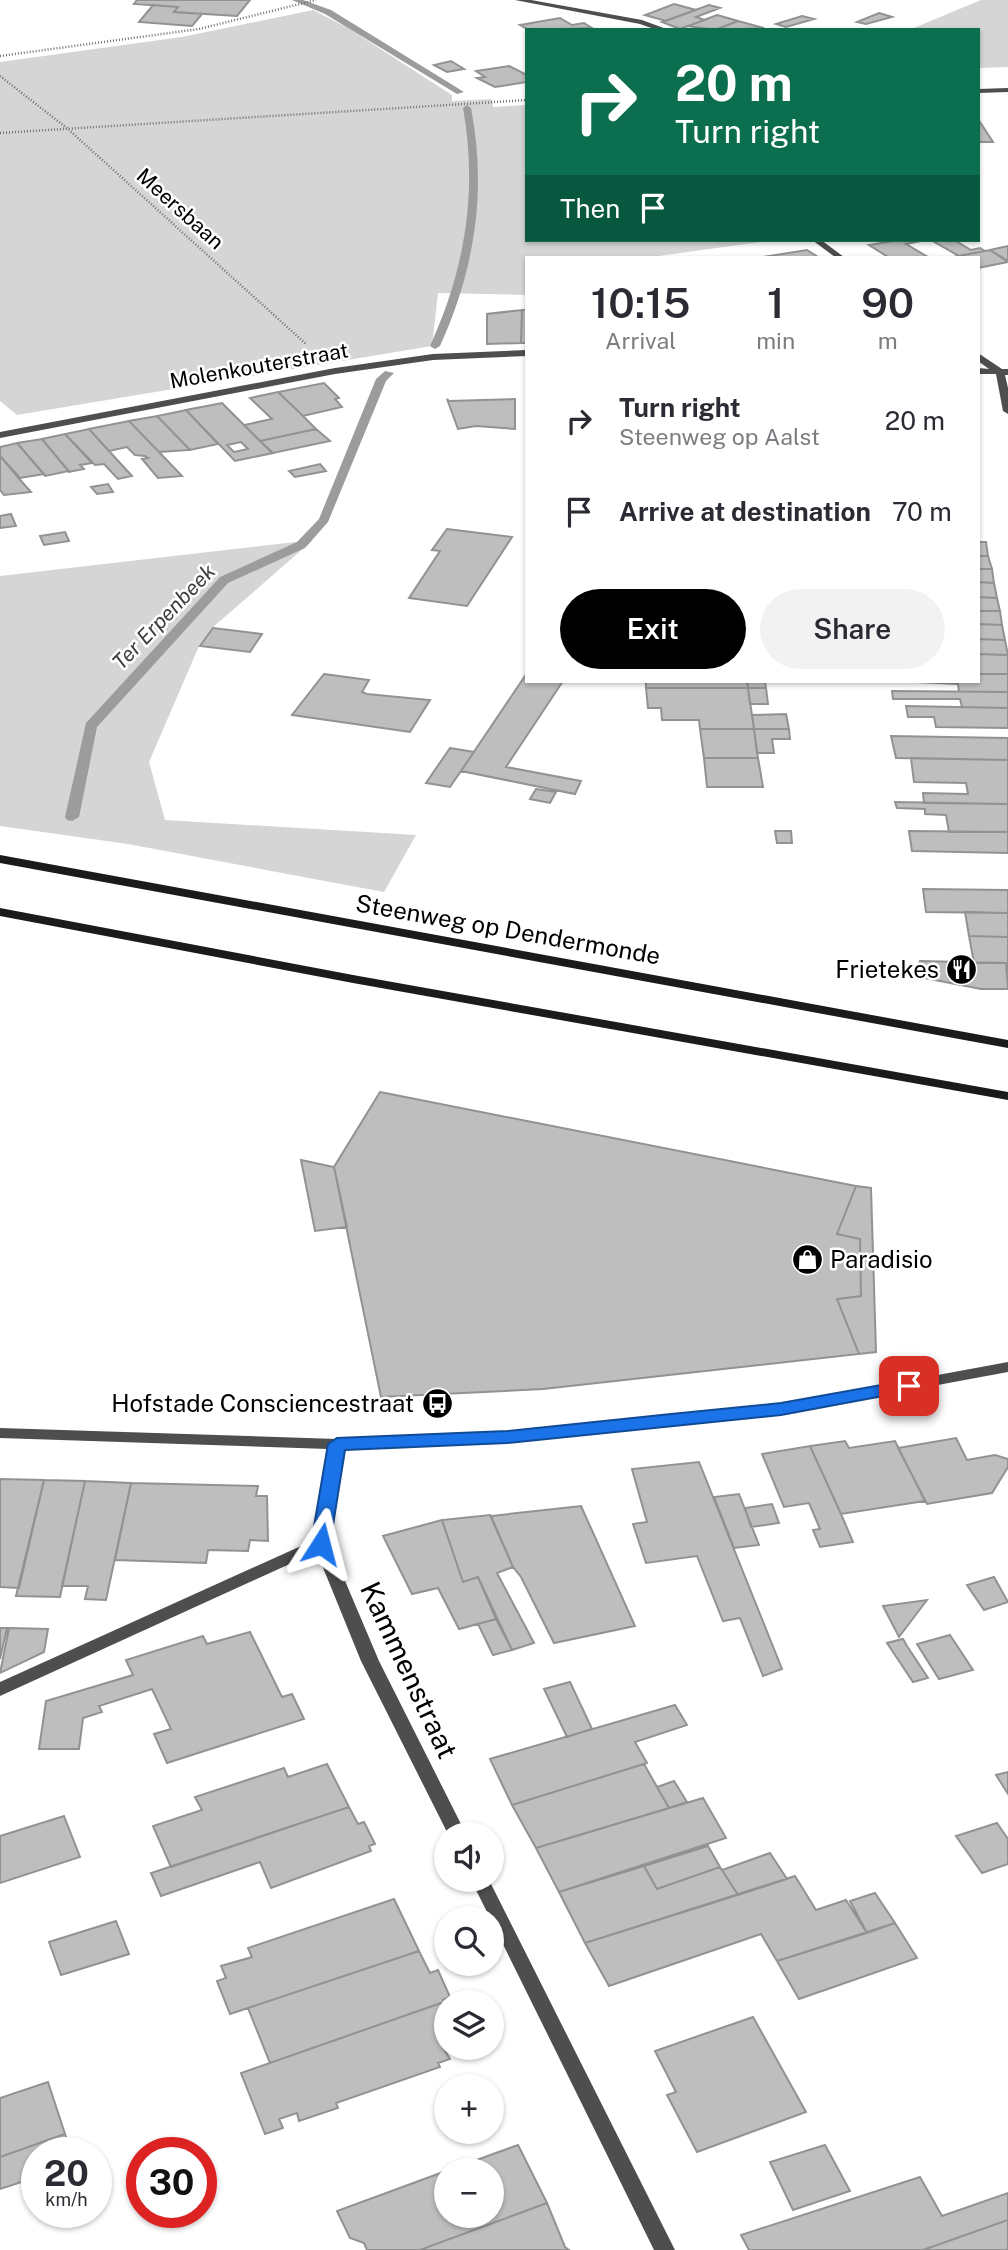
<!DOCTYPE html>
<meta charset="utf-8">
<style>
:root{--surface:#fff;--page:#f2f2f3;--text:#2b2b33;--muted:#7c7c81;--accent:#000}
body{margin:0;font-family:"Public Sans",sans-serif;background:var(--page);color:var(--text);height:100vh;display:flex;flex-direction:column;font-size:26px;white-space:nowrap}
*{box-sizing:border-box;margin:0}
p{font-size:23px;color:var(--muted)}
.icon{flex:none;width:38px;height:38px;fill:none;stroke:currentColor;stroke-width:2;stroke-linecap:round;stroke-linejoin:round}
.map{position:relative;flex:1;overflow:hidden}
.side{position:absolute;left:525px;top:256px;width:455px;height:427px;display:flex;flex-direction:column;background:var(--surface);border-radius:0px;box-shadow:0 2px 5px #0004}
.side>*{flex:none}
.top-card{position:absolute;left:525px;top:28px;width:455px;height:214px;border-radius:0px;box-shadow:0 2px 5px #0004;background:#0b6e4f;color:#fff;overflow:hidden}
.fabs{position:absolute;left:434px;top:1822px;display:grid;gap:14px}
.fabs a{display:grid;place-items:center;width:70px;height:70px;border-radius:50%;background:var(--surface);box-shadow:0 2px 5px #0004;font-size:35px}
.speed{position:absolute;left:21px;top:2137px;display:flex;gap:14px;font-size:35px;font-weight:700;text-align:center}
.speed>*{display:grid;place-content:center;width:91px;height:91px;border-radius:50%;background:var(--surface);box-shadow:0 2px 5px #0004;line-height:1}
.speed small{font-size:18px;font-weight:400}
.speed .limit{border:10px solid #d22;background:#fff;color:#111}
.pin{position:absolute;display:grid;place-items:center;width:60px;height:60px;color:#fff;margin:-30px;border-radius:14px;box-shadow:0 4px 10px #0006}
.me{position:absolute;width:77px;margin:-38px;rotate:9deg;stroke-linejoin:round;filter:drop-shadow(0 0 5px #0008)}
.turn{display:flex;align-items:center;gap:24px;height:147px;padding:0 35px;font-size:32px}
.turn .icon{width:91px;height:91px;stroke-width:2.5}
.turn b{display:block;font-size:49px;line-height:60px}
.then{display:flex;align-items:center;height:66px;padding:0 35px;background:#0003;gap:14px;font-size:26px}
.eta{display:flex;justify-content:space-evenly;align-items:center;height:119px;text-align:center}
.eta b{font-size:42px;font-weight:600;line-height:49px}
.action{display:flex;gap:14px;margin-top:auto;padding:14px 35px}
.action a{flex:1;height:80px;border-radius:42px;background:var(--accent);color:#fff;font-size:28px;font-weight:600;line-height:80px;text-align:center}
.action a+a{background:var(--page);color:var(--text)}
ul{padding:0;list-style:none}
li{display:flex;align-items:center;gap:21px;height:91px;padding:0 35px}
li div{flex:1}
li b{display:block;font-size:26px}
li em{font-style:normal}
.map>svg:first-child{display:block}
.green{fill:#d5d5d5}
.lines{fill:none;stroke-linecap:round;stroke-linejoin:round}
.stream{fill:#9c9c9c;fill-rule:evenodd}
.building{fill:#bebebe;stroke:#929292;stroke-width:2;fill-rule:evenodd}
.path{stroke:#707070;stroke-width:2.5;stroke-dasharray:1 2;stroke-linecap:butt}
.lane{fill:#4e4e4e;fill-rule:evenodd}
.street{fill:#4e4e4e;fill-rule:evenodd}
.secondary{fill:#1b1b1b;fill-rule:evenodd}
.route{fill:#1a73e8;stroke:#114b97;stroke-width:2}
.labels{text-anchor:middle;stroke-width:5;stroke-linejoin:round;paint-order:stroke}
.far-street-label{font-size:21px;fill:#000;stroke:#fff}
.far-water-label{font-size:21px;font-style:italic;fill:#3d3d3d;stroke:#fff}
.street-label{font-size:24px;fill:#000;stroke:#fff}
.poi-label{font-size:24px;fill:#000;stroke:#fff;text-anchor:end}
.near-street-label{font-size:28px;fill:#000;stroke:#fff}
</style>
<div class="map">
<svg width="1008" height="2250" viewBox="0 0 1008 2250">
<rect width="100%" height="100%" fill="#fff"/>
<!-- green -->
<path class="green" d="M981,0H1008V67L978,68V30H909Z
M313,10L348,28L452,95V101L492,99L493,107L527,105V240H774L651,257H527V295L438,293L432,346L17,415L0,401V62L182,37Z
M313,540L212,628L199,646L149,762L165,820L416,835L384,892L128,844L0,826V576Z"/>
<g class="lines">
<!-- stream -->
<path class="stream" d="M292,0H303L331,10L464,92L457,94L325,14Z
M467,105L471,108C487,191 475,269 440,346L435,349L430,346C465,269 478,192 463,108Z
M385,371L394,373L386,381L328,522L305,548L228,583L97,727L79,817L72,821L67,820L65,817L86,723L220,577L297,542L319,519L376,379Z"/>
</g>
<!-- building -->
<path class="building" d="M137,0H250L237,16L174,12L178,7L134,4Z
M674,4L696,10L666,21L645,15Z
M153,5L178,7L174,12L202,14L192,26L139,22Z
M709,5L720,8L696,17L705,20L680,29L662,22Z
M879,13L892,17L866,24L857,22Z
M717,15L738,21L715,30L688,26Z
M802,16L814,19L786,27L776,24Z
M560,18L572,25L584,23L592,28L529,30L520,25Z
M738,21L764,28L715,30Z
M451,61L464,69L447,72L434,65Z
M509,66L527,75V82L495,87L477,78L485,77L476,71Z
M978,119L993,142H978Z
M899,240H926L906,244L928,257H888L869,245Z
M931,240H954L971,250L980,248L985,251L959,256Z
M1008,246V261L990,250Z
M807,250L818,257H763Z
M990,250L1008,262L978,268V257H953Z
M522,310L521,343L487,344V314Z
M522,310H527V343H521Z
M324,383L339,398L335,399L342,407L303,416L278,392Z
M278,392L303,416L316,429L260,441L244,425L272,419L250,398Z
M447,399L449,401L515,399V429L476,426L458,429Z
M222,403L271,452L273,453L235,461L186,410ZM241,442L248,449L234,452L227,445Z
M186,410L218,444L190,450L157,416Z
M157,416L190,450L159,452L129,421Z
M129,421L159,452L182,476L158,478L142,459L148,458L145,456L135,455L127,447L109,451L89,429Z
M89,429L109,451L132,476L118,479L104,464L95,465L65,434Z
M316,429L330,441L273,453L260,441Z
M65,434L92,463L80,465L84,469L69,472L42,439Z
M42,439L66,468L69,471L45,476L17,443Z
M17,443L43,473L44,474L20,478L0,456V447Z
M0,456L22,482L31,492L4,495L0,490Z
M320,464L326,471L295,477L289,471Z
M108,484L113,492L97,494L91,487Z
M11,514L16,526L0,528V516Z
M447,529L512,537L467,606L409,598L440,551L432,550Z
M65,532L69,541L44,545L40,536Z
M978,542H986L988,556H978Z
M978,556H988L992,569H978Z
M978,569H992L994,583L978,582Z
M978,582L994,583L997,598L978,597Z
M978,597L997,598L1000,611H978Z
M978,611H1000L1002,625L978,624Z
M978,624L1002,625L1005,640L978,639Z
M213,628L262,634L250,652L200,646Z
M978,639L1005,640L1008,655L978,654Z
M978,654L1008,655V674H978Z
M527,673V681H563L506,767L581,781L575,794L461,771Z
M324,674L369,680L362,692L367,694L430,700L410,732L292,715Z
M978,674H1008V692H959L958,684L896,681H978Z
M646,681H747L748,688H646Z
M747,681H765L766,688H748Z
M646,688H748L754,729H700L699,720H662L661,708H648Z
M748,688H766L768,704H750Z
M892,691L1008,692V708L962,707L960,699H893Z
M906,706L1008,708V728L936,727L934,717H908Z
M786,714L789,729H754L752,715Z
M700,729H754L758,758H704Z
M754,729H789L790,739H772L774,753H757Z
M891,736L1008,738V760L896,758Z
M450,748L474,752L450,787L426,783Z
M704,758H758L763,787H707Z
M911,758L1008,760V804L924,803L923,793L968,794L966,783L914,782Z
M536,789L556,792L550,803L530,799Z
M895,802L1008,804V832H949L946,815L925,814V809L897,808Z
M775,831H791L792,843H777Z
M909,831L1008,832V853L912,851Z
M923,889L1008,890V913L926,912Z
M965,912L1008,913V937L969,936Z
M969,936L1008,937V976L1006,963H974Z
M920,961L1006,963L1008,989H981L914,976Z
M380,1092L856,1186L837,1234L860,1239L861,1296L837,1299L859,1354L543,1389L381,1397L334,1167Z
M301,1160L334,1167L347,1227L315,1231Z
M856,1186L871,1188L876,1352L859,1354L837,1299L861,1296L860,1239L837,1234Z
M956,1438L967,1460L995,1455L1008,1459V1467L992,1493L927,1504L898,1448Z
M845,1441L849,1448L895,1441L925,1501L841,1514L810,1446Z
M810,1446L841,1514L853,1542L820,1547L813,1530L820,1529L809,1503L784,1507L762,1454Z
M699,1462L782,1669L763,1676L740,1618L723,1621L697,1556L646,1563L633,1524L647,1522L632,1469Z
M0,1479L44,1480L19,1588L0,1587Z
M44,1480L85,1481L60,1597L16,1596Z
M85,1481L131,1483L106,1600L85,1599L88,1586H62Z
M131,1483L258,1486L256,1496H267L268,1541L250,1540L248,1551L208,1550L206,1563L115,1560Z
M739,1494L759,1545L734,1548L714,1497Z
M772,1504L779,1523L751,1527L745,1508Z
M581,1506L635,1626L554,1643L521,1577L513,1567L491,1516Z
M490,1515L513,1567L497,1573L534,1643L512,1650L478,1577L463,1582L442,1520Z
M442,1520L463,1582L478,1577L496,1619L459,1629L438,1588L412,1594L383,1536Z
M994,1577L1008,1602L984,1610L967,1585Z
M927,1600L899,1637L883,1606Z
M496,1619L512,1650L493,1655L478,1624Z
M0,1628H7L0,1659Z
M9,1628L48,1629L44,1652L0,1673Z
M250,1632L282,1697L292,1694L304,1719L167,1763L154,1734L171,1729L152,1689L99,1706L102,1712L83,1718L79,1749H39L46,1701L133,1675L126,1660L203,1636L207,1644Z
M950,1635L973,1670L939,1679L917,1644Z
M903,1639L907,1646L928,1678L913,1682L887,1643Z
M570,1682L592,1729L567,1737L544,1689Z
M675,1705L687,1725L635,1742L647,1763L512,1805L490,1759Z
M327,1764L349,1807L171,1867L153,1826L202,1810L195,1797L284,1768L288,1777Z
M644,1764L669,1808L536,1848L512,1805Z
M1008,1772V1794L996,1775Z
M674,1781L687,1802L669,1808L657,1787Z
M703,1798L726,1838L559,1892L536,1848Z
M349,1807L358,1824L364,1822L375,1844L369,1846L371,1851L271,1888L260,1862L161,1896L151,1873Z
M64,1816L80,1857L0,1883V1836Z
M997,1823L1008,1839V1864L982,1873L956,1836Z
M708,1846L720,1867L657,1889L644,1866Z
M770,1853L787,1879L738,1895L722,1870Z
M644,1866L657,1889L720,1867L738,1895L585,1943L559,1892Z
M795,1876L816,1910L846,1900L867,1933L777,1961L761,1934L609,1986L585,1943Z
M875,1893L895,1923L867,1933L850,1901Z
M394,1899L419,1951L230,2014L217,1981L226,1978L221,1966L252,1957L248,1948Z
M116,1921L129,1954L61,1975L49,1942Z
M895,1923L917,1958L799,1999L777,1961Z
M419,1951L430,1973L438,1970L450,1997L443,2000L444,2002L270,2063L248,2008Z
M444,2002L446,2048H450L444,2049L450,2059L438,2063L440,2067L336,2103L338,2108L299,2121L297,2113L279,2119L283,2128L265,2134L241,2073Z
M753,2017L806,2112L697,2152L667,2095L676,2092L655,2051Z
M48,2082L65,2134L0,2157V2098Z
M65,2134L71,2152H37V2177L0,2189V2157Z
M518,2145L547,2203L420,2250H367L364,2243L350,2238L337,2211L446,2171V2216H492V2170H449Z
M825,2145L850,2191L793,2210L770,2162Z
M920,2177L942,2216L1008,2193V2220L923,2250H749L741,2235Z
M547,2203L565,2247L569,2250H420Z
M1008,2220V2250H923Z"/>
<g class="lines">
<!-- path -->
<path class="path" d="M0,56L199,29L316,0
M0,76L68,129L306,344
M0,133L527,100"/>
<!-- lane -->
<path class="lane" d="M321,1537L327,1539L329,1543L327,1547L0,1696V1682Z"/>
<!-- street -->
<path class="street" d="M515,0H531L642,20L669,30H657L640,24Z
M1008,88V92L978,93V89Z
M812,240H821L844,257H835Z
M527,350V356L433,360L335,374L0,438V432L335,368L433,354Z
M978,353L1002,369H1008V375H1005L1008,388V414L1003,411L996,374H978V368L989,369L978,361Z
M1008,1362V1372L781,1414L507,1442L344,1449L329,1543L379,1661L466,1834H448L361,1661L313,1543L328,1449L0,1438V1428L337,1439L507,1432L781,1404Z
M471,1880H489L675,2250H654L492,1922V1918H490Z"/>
<!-- secondary -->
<path class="secondary" d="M0,855L1008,1040V1048L0,863Z
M0,908L353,975L1008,1092V1100L353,983L0,916Z"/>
</g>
<!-- route -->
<path class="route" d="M909,1380L915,1382L918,1386L915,1390L781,1415L507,1443L345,1450L330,1544L321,1550L311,1544L328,1444L337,1438L507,1431L671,1414L781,1403Z"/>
<!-- icons -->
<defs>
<symbol id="restaurant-disc" viewBox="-11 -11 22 22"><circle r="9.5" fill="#000" stroke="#fff"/><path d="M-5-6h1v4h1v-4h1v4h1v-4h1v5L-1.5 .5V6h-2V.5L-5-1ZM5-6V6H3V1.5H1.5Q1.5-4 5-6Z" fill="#fff"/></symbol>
<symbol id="shop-disc" viewBox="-11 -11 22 22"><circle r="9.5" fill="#000" stroke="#fff"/><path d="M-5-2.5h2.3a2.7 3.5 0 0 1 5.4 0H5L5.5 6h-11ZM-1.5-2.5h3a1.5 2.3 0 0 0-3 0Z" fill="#fff"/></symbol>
<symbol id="bus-disc" viewBox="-11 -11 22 22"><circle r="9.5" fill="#000" stroke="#fff"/><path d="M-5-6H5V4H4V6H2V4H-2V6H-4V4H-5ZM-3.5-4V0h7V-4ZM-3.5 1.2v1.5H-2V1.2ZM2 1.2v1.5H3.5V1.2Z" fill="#fff"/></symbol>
</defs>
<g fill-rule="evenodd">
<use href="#restaurant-disc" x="944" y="952" width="35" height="35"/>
<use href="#shop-disc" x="790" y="1242" width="35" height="35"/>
<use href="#bus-disc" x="420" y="1386" width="35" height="35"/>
</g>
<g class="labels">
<!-- far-street labels -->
<g class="far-street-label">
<text transform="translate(180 209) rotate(42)" y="7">Meersbaan</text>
<text transform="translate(259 366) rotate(-10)" y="7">Molenkouterstraat</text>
</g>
<!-- far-water labels -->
<g class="far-water-label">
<text transform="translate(164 617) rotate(-46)" y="7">Ter Erpenbeek</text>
</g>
<!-- street labels -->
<g class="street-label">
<text transform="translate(508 930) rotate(10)" y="8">Steenweg op Dendermonde</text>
</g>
<!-- poi labels -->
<g class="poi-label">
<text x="939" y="978">Frietekes</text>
<text x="830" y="1268" text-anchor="start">Paradisio</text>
<text x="414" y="1412">Hofstade Consciencestraat</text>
</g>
<!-- near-street labels -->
<g class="near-street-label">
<text transform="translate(409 1670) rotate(65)" y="10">Kammenstraat</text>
</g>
</g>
</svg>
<div class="fabs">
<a><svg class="icon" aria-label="sound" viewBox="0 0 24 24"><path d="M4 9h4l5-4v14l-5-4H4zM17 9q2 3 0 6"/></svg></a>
<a><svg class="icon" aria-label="search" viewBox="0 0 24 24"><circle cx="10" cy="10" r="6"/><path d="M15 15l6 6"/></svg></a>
<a><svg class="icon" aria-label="layers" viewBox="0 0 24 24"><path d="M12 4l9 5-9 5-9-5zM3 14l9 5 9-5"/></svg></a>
<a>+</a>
<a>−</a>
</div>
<div class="speed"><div>20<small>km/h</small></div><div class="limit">30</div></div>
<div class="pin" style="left:909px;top:1386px;background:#d93025"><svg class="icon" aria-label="arrive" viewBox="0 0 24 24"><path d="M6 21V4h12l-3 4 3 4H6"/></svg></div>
<svg class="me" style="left:321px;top:1544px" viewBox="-20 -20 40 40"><path d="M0-17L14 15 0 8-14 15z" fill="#1a73e8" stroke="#fff" stroke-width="4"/></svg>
<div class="top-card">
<div class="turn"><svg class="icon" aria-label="right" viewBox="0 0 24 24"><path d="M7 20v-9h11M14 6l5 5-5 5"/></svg><div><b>20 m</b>Turn right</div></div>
<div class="then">Then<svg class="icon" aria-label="arrive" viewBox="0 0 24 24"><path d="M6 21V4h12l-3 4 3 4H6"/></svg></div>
</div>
<section class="side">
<div class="eta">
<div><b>10:15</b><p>Arrival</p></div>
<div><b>1</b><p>min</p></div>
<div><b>90</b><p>m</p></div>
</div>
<ul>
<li><svg class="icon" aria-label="right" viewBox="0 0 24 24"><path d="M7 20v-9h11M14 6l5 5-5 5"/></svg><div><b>Turn right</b><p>Steenweg op Aalst</p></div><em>20 m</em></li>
<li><svg class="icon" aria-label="arrive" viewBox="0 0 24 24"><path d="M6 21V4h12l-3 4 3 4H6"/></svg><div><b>Arrive at destination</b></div><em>70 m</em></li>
</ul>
<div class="action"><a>Exit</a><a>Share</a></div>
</section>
</div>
